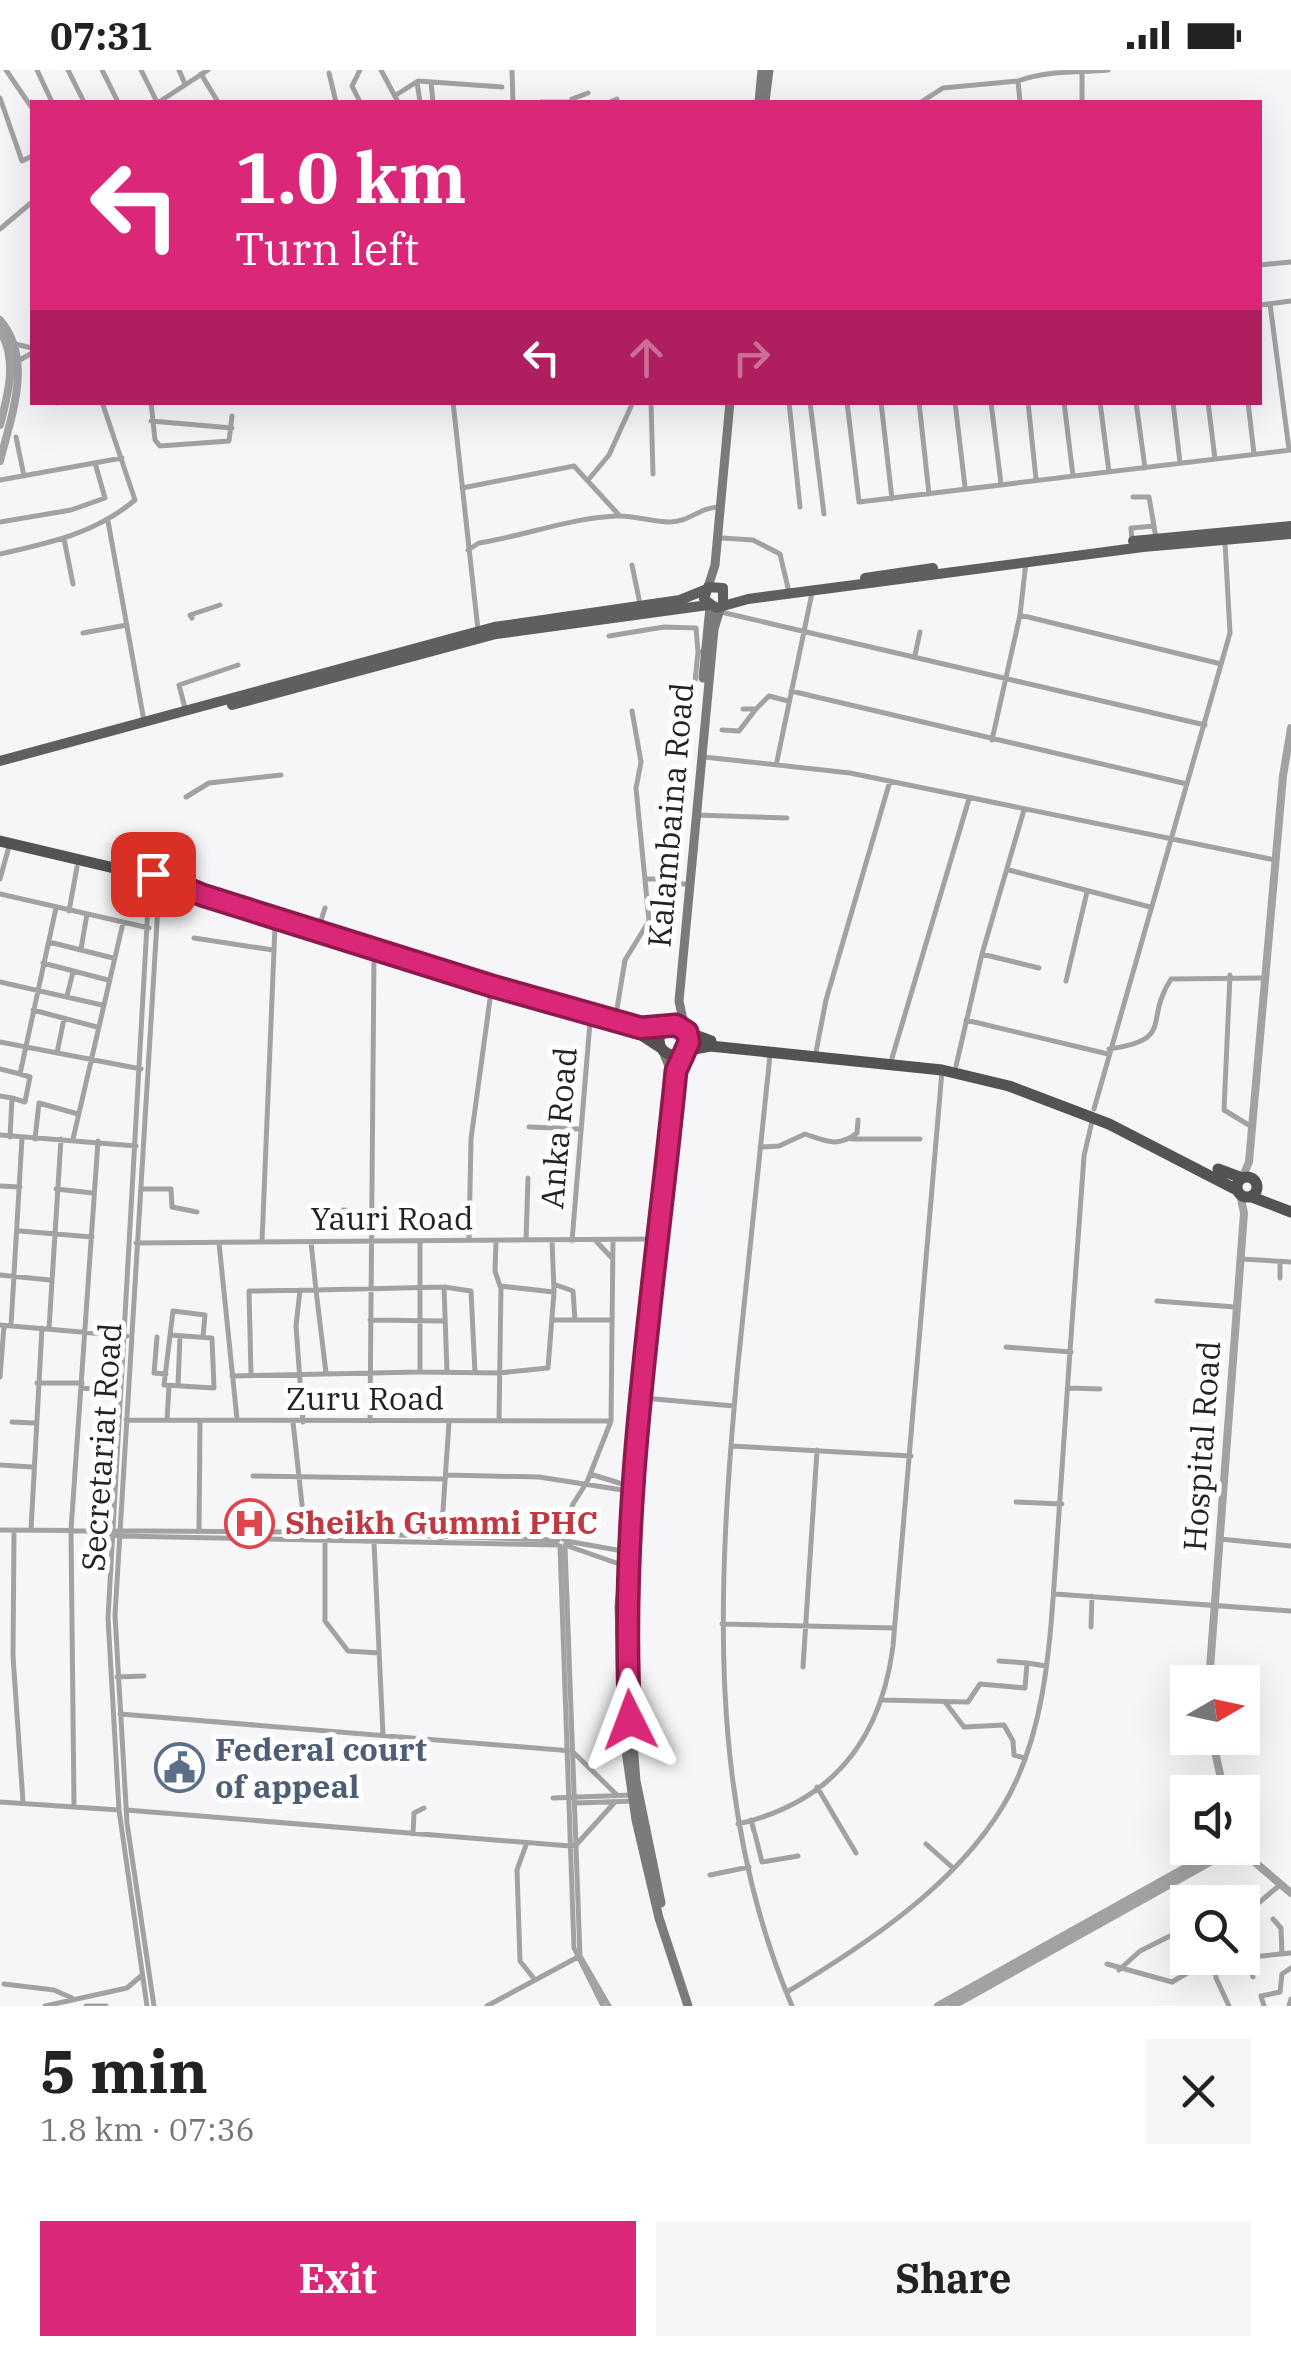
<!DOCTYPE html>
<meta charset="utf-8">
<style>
:root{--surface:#fff;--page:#f6f6f6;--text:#222;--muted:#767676;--accent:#db2777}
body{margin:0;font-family:"IBM Plex Serif",serif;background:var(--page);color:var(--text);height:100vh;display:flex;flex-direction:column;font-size:38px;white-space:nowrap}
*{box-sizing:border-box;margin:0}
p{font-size:32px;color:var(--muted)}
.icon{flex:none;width:55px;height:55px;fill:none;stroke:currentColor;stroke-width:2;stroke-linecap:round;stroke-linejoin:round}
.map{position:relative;height:1936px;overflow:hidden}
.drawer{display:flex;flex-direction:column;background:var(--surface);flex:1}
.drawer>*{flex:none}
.top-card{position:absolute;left:30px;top:30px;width:1232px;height:305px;border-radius:0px;box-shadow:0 10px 40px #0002;background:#db2777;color:#fff;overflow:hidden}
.needle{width:65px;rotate:81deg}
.tools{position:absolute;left:1170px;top:1595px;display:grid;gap:20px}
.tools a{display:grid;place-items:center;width:90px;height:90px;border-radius:0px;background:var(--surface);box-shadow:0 10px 40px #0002;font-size:50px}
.pin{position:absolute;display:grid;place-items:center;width:85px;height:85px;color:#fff;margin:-42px;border-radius:20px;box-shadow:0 5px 15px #0006}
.me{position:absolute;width:110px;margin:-55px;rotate:357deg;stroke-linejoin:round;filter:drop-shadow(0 0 8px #0008)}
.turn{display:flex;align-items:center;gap:35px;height:210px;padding:0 40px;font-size:45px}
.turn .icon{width:130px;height:130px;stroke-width:2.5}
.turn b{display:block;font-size:70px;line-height:85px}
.lanes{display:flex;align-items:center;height:95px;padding:0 40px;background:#0003;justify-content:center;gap:50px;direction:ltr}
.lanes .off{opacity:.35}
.round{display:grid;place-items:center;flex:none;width:105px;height:105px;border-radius:0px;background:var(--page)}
.head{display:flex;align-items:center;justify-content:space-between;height:170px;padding:0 40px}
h1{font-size:60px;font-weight:700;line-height:75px}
.primary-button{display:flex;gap:20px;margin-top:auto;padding:20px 40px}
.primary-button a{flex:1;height:115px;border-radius:0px;background:var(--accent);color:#fff;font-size:40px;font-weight:700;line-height:115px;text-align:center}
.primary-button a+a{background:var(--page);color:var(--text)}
.status{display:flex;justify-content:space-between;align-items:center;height:70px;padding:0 50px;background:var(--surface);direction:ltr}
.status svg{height:28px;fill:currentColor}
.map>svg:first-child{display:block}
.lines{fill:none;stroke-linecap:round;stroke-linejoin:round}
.minor{stroke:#a3a2a2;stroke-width:5}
.tertiary{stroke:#a3a2a2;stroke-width:8}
.secondary{stroke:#7c7a7a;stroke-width:9}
.primary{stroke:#605e5e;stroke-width:10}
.trunk{stroke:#545252;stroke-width:11}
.route-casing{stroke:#8e194d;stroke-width:25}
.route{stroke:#db2777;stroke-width:18}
.labels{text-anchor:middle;stroke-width:10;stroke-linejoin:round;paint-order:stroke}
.street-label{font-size:32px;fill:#222223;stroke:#fff}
.health-label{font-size:32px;font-weight:bold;fill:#be3a42;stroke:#fff;text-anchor:start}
.service-label{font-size:32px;font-weight:bold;fill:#4e5e75;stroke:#fff;text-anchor:start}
</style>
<div class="status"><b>07:31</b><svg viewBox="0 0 49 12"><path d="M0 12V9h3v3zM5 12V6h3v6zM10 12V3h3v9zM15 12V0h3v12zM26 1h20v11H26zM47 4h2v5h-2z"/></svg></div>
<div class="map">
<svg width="1291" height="1936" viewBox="0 0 1291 1936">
<rect width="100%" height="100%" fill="#f6f6f8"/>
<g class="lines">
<!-- minor -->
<path class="minor" d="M6,0L32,38
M37,0L52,32
M68,0L84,32
M102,0L118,32
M141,0L157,32
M179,0L185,14
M381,0L398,32
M512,0L513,32
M329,3L336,32
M201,4L218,32
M417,12L420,32
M431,12L433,32
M396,25L418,11L502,17
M0,28L22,91L32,86
M572,29L588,23
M159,32L208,0
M360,32L352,16L360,0
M541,32H572
M610,32L617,29
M921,32L943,18L1018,11
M1020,32L1018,11C1048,0 1076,3 1108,0
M1082,32V3
M0,159L32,132
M1260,195L1291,192
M1270,234L1289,379
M1260,235L1291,231
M15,274L32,278
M18,291L32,283
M151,332L155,370L160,376L229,371L232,346
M453,332L478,560
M651,332L653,404
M789,332L800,437
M810,332L824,444
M847,332L859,432L1291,380
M881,332L892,429
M919,332L929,424
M955,332L965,417
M991,332L1001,414
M1028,332L1036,409
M1064,332L1073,406
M1100,332L1109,402
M1136,332L1145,398
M1173,332L1180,393
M1208,332L1215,389
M1248,332L1254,384
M57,333L59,332
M151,351L232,358
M16,367L24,406
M589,409L609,385L633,332
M0,410L122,388
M462,418L574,396L619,445
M1133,427H1149L1154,456
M108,451L144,651
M0,452L71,440L105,428L95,393
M722,468L753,470L780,484L788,518
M64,469L73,514
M1132,470L1131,458L1154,456L1156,469
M468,480L479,473C524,466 570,448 616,446C634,445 652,452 670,452C690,452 699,437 720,437
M0,484C50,473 96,463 135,430L102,332
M632,495L640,534
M721,542L1205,655
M1020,545L1221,594
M192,548L190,545L220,535
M83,563L127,555
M609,566L664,557L696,558L698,582H706
M915,585L920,562
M694,621L698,582
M791,621L1187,714
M185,638L179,615L238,595
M743,639H756L769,626L788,631
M722,660L739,661L756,639
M992,670L1020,545L1026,492
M704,687L850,703L1275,790
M777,691L812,523
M186,727L209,713L281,705
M696,745L787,748
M1009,800L1150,837
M0,809L8,780
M648,809H663
M670,814H685
M0,824L149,858
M69,841L77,797
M318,860L325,838
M194,868L273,880
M49,872L113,888
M81,879L87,844
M982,884L1039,898
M43,893L108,910
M1230,905L1224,1040L1252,1057
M1066,911L1087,822
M0,912L102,935
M67,926L73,902
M33,940L97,957
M966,950L1108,984
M615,951L625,890L649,851L636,718L641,692L632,641
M0,972L141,999
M1109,979C1176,969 1143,952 1171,909L1264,908
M816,982L826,930L890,711
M57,983L64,949
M770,985C759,1088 748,1191 738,1294C718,1510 705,1732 792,1936
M892,988L969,729
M956,996L982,884L1024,740
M0,999L20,1004L56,838
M0,1026L12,1028L10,1067
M12,1028L25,1032L30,1007L20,1004
M1094,1039L1230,563L1225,472
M529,1057L580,1059
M0,1065L136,1076
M35,1069L39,1033L78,1044
M73,1069L123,853
M852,1069H920
M760,1077L779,1076L805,1064C826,1071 838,1078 857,1063L858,1050
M0,1116L20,1117
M56,1119L93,1123
M141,1119H171L172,1137L197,1142
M343,1140L369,1143
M20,1161L92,1167
M469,1170L471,1069L491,922
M526,1170L528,1108
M552,1170L554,1221
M595,1170L611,1187
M420,1171V1302L499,1303L548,1298L554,1222L500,1216L495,1201L496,1171
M572,1171L590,952
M262,1172L275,856
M311,1172L316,1220L444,1217L471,1221L475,1303
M136,1173L653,1169
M219,1173L237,1349
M1241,1189L1291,1192
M0,1205L50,1210
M1280,1208V1192
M556,1215L573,1221L575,1250
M444,1217L447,1302
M300,1220L296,1256L303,1352
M1157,1231L1235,1237
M370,1250L444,1251
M555,1250H612
M0,1255L127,1266
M11,1256L22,1068
M49,1259L61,1069
M170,1265L212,1268L214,1318L164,1315L173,1241L205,1245L203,1267
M157,1267L154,1303L166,1304
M1006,1277L1071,1282
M251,1304L249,1221L316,1220L326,1303
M232,1306L419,1302
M0,1307L4,1256
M37,1313H82
M178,1316L180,1266
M81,1318L120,1321
M1068,1318L1100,1319
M643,1328L734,1336
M126,1350L611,1351
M167,1350L169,1316
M370,1351L374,884
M499,1351L501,1217
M12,1352L35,1353
M293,1352L305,1462
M731,1376L911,1386
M0,1395L32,1397
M590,1404L629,1416
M446,1405L539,1407L629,1421
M253,1406L444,1409
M1016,1432L1062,1434
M0,1460L305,1462L558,1470
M31,1460L42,1258
M14,1461L13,1586L23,1732
M199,1461L200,1352
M102,1462L119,1466L558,1475
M563,1469L573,1434L587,1412L611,1351L613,1170
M1220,1469L1291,1476
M325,1470V1551L348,1581L379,1583
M441,1470L449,1352
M566,1471L623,1481
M374,1472L383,1665
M565,1475L622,1495
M560,1476L574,1878L603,1936
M565,1476L580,1886L609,1936
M1055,1524L1291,1541
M722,1554L894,1558
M1091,1557L1092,1526
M999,1591L1027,1593
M803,1597L817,1380
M117,1607L144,1606
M883,1630L968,1632L980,1614L1025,1618L1027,1593L1046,1596
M945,1632L964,1657L1004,1655L1013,1671L1014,1685L1024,1688
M120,1644L572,1681L617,1725
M817,1717L856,1783
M553,1728L632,1725
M0,1732L119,1740
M576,1733L633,1731
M74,1735L71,1460L98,1071
M126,1740L570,1776L576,1775L615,1732
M751,1750L754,1761
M738,1754C833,1732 881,1670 893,1576L942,1001
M413,1764L414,1743L424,1738
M755,1764L762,1792L798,1786
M926,1774L953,1798
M526,1775L517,1800L520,1891L535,1910
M710,1805L749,1797
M1242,1847L1281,1814
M1273,1849L1281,1858L1282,1884
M1214,1888L1216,1908L1229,1936
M1241,1888L1291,1883
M1247,1889L1253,1907
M1107,1894L1172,1912L1196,1898L1203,1888
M1119,1900L1140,1881L1188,1857
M4,1914L54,1920L72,1928
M787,1922C865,1875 955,1816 1003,1736C1047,1663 1050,1569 1056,1487C1065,1353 1074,1220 1084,1086L1093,1047
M45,1936L127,1918L141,1906
M86,1936H106
M147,1936L119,1740L108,1548L149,819
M154,1936L127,1753L115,1545L159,819
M487,1936L578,1887
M1264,1936L1261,1926L1280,1922L1282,1904L1291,1898
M1289,1936L1291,1929"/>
<!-- tertiary -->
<path class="tertiary" d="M0,250C34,290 11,346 0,391
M0,261C18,289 8,325 0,355
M1242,1108L1249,1092L1283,706L1291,658
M1209,1612L1244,1143L1240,1124
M1212,1668L1224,1722
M1238,1778L1291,1823
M938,1936L1221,1778
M952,1936L1235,1778"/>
<!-- secondary -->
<path class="secondary" d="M759,32L762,0
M765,32L769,0
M708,517L715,495L730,332
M703,608L710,537
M685,959L679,931L714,559L721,536
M662,979L669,996L619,1537L625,1674L636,1750L659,1848L688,1936
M663,1128L676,1001L682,982
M626,1566L637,1392
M626,1587L636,1711L661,1833"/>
<!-- primary -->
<path class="primary" d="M1133,471L1291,456
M865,508L933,498
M723,535V518L708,517L704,529L716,538L748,529L1143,477L1291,464
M232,635L496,564L708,535
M0,691L494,557L680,530L707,519"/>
<!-- trunk -->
<path class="trunk" d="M0,771L148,806
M146 812a8 8 0 1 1 16 0a8 8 0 1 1-16 0Z
M121,808L146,814
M160,818L641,965L661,978
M659 970a15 15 0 1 1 30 0a15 15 0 1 1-30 0Z
M635,956L665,958
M687,962L711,971
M684,981L710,976L942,1000L1009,1016L1109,1054L1237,1120
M1218,1099L1242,1108
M1237 1117a10 10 0 1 1 20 0a10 10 0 1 1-20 0Z
M1252,1127L1291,1142"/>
</g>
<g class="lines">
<defs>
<path id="route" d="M153,804L202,825L492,916L641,958L676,955L687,962L689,972L676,1001C655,1216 618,1435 630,1650"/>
</defs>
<!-- route casing -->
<use href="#route" class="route-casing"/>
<!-- route -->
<use href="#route" class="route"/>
</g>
<!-- icons -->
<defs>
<symbol id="hospital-ring" viewBox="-11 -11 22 22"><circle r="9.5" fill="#fff" stroke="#e0444e" stroke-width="1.5"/><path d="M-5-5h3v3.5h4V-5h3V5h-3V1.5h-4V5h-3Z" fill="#e0444e"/></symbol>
<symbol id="civic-ring" viewBox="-11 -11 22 22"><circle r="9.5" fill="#fff" stroke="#5c6f8a" stroke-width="1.5"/><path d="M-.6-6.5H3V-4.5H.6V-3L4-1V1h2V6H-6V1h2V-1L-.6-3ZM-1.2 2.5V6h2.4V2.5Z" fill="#5c6f8a"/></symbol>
</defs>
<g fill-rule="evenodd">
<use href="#hospital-ring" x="222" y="1426" width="55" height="55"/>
<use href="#civic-ring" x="152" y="1670" width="55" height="55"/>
</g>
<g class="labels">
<!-- street labels -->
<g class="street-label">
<text transform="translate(671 745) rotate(-85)" y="11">Kalambaina Road</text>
<text transform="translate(559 1058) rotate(-85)" y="11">Anka Road</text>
<text x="392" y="1160">Yauri Road</text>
<text x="365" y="1340">Zuru Road</text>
<text transform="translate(1202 1376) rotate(-86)" y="11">Hospital Road</text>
<text transform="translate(102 1377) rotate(-86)" y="11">Secretariat Road</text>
</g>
<!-- health labels -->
<g class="health-label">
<text x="285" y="1464">Sheikh Gummi PHC</text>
</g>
<!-- service labels -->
<g class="service-label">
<text x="215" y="1691">Federal court<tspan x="215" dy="37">of appeal</tspan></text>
</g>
</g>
</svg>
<div class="tools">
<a><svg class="needle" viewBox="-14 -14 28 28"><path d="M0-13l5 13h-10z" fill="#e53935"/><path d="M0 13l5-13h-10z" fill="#767676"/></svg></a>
<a><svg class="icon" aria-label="sound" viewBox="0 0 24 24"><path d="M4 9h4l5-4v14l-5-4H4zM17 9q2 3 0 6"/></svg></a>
<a><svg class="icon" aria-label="search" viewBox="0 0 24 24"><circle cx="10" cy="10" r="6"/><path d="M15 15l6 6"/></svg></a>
</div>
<div class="pin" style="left:153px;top:804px;background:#d93025"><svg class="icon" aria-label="arrive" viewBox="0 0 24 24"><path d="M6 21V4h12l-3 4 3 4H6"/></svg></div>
<svg class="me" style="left:630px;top:1650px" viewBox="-20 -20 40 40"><path d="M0-17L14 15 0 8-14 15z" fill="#db2777" stroke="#fff" stroke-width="4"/></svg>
<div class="top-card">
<div class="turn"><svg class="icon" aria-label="left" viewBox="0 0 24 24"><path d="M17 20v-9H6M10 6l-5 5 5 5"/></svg><div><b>1.0 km</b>Turn left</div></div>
<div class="lanes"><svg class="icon" aria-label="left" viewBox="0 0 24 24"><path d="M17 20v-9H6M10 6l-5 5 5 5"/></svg><svg class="icon off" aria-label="ahead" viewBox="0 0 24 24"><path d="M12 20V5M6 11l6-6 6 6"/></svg><svg class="icon off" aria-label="right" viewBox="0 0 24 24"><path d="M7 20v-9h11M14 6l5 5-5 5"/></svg></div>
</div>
</div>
<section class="drawer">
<div class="head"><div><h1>5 min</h1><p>1.8 km · 07:36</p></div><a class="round"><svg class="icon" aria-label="close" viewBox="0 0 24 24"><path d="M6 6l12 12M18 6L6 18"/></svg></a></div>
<div class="primary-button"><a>Exit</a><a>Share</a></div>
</section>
